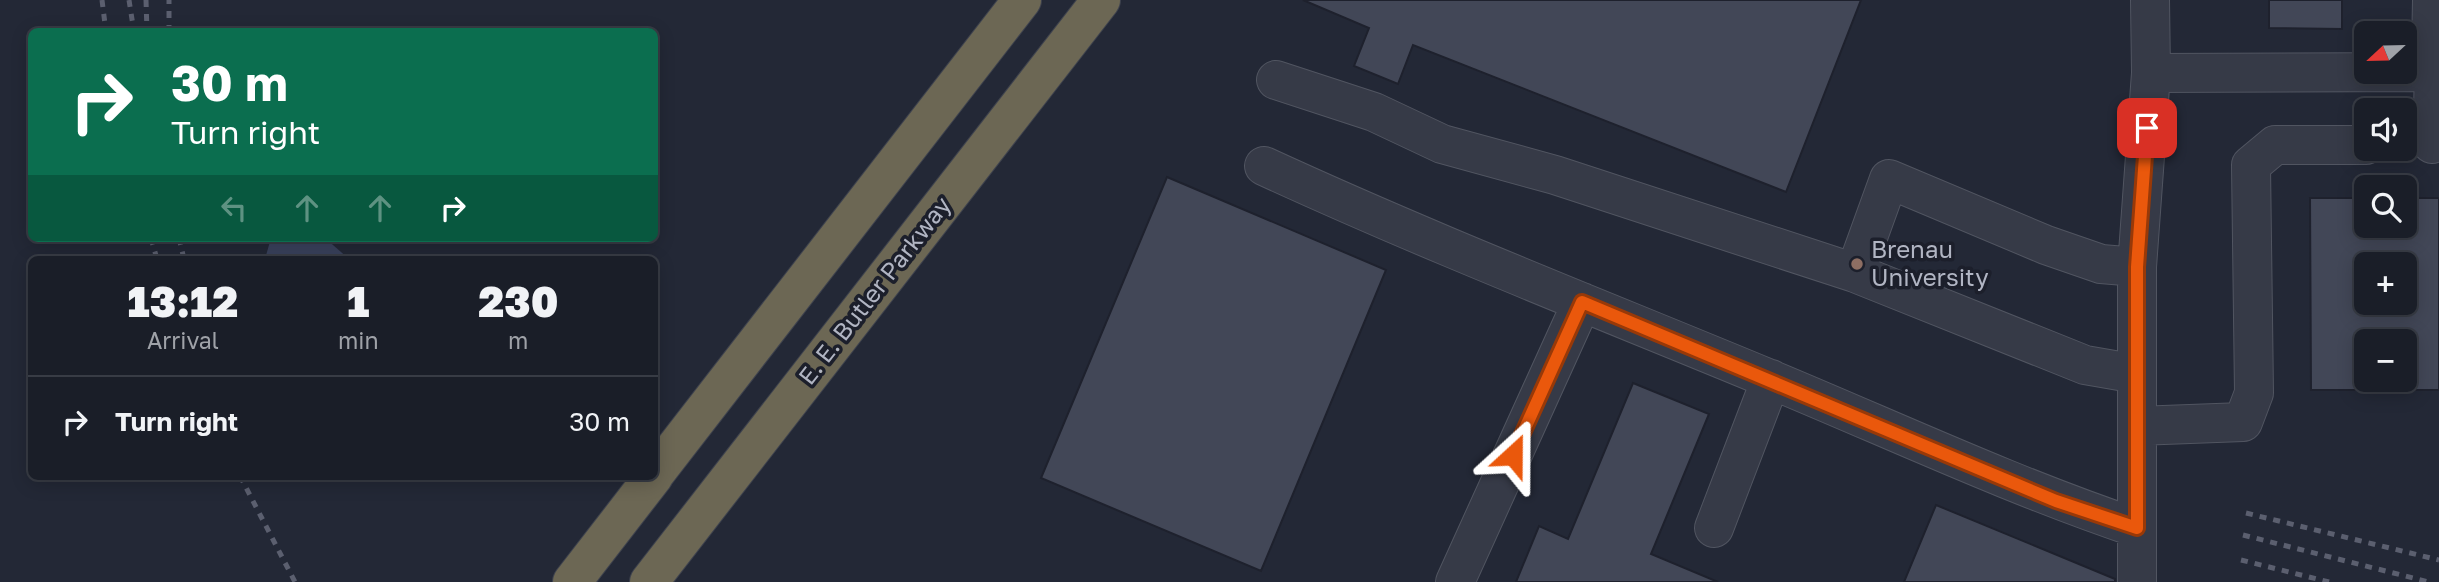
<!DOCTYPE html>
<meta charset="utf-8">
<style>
:root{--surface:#1a1e28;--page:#272b34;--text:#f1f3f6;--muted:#9fa2a8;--line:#383c45}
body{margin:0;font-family:"Golos Text",sans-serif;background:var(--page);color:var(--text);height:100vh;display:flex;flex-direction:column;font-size:26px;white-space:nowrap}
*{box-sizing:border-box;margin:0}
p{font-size:23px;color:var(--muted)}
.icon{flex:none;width:38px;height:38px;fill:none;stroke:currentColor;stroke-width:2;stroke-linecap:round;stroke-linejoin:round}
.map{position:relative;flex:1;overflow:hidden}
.drawer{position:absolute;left:28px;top:256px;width:630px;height:224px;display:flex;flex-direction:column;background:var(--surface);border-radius:10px;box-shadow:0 4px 18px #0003,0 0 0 2px var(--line)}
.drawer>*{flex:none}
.hud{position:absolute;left:28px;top:28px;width:630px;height:214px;border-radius:10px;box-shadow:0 4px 18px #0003,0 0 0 2px var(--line);background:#0b6e4f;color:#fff;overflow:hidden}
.needle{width:46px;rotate:248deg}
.buttons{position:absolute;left:2354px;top:21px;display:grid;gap:14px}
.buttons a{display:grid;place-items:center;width:63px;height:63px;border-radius:10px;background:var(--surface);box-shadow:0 4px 18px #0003,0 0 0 2px var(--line);font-size:35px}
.pin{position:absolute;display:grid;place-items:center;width:60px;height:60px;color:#fff;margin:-30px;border-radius:14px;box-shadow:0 4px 10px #0006}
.me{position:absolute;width:77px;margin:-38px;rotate:24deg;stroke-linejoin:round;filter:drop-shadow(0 0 5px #0008)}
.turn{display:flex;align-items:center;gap:24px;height:147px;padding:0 28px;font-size:32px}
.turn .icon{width:91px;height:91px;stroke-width:2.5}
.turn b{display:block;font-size:49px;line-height:60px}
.lanes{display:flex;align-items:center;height:66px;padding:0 28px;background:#0003;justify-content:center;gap:35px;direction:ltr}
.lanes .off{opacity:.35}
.eta{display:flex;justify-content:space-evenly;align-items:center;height:119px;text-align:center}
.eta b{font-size:42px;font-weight:800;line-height:49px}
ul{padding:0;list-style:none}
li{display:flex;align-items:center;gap:21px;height:91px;padding:0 28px;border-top:2px solid var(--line)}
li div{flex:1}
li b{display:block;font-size:26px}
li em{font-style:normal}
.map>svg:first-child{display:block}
.water{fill:#3a425d}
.building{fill:#424757;stroke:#1e212d;stroke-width:2;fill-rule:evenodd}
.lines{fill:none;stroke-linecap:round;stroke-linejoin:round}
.minor-casing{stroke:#515561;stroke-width:40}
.highway-casing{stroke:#3e424e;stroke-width:40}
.minor{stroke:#363a47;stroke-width:38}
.highway{stroke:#6c6754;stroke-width:38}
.rail{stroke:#5b5f6f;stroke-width:5;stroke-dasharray:7 7;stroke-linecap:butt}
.route-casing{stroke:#983908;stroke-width:18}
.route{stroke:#ea580c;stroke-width:12}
.education-dot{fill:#8d6e63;stroke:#1c1f2b;stroke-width:2.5}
.labels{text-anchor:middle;stroke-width:7;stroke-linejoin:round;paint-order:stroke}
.poi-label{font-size:24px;fill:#b1b5c3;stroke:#1c1f2b;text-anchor:start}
.street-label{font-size:24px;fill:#b1b5c3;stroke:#1c1f2b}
</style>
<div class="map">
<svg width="2439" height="582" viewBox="0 0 2439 582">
<rect width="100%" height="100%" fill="#232836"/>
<!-- water -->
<path class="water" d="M271,238H325L349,259H265Z"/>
<!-- building -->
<path class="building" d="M1303,0H1861L1786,192L1413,45L1398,84L1354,66L1369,28Z
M2269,0H2342V29L2269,28Z
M1167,177L1386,270L1261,571L1041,478Z
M2310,198H2366V226H2404V198H2439V390H2311ZM2366,264H2404V303H2366ZM2366,341H2404V380H2366Z
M1633,383L1709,414L1651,554L1718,582H1516L1539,526L1568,539Z
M1936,505L2115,579V582H1904Z"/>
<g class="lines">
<defs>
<path id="minor" d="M2151,73L2434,72L2431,50L2432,0
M1276,80L1374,112L1442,144L1555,175L1855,273
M2432,144L2434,72H2439
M1264,166C1431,243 1601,309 1770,379C1893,430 2012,486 2137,528
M2137,267L2101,264L2046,245L1889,179L1855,273L2085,365L2137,374
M2137,426L2243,422L2254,393L2251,165L2275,145H2366
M1714,528L1771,379
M1455,582L1582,302
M2137,582V267L2151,73L2150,0"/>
<path id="highway" d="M654,475L1022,0
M572,582L654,476
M649,582L1101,0"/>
</defs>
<!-- minor casing -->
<use href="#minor" class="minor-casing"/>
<!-- highway casing -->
<use href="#highway" class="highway-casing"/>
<!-- minor -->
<use href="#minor" class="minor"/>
<!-- highway -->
<use href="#highway" class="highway"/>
<!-- rail -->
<path class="rail" d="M102,0L106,32
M129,0L134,32
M146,0L147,32
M169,32V0
M151,238L157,259
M179,238L184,259
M240,476L295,582
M2246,513L2439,560
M2243,535L2429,582
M2241,560L2329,582"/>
</g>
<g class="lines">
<defs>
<path id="route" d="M1513,455L1582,302L2056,501L2137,528V267L2147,128"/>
</defs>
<!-- route casing -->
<use href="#route" class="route-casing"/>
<!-- route -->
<use href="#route" class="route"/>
</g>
<!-- markers -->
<circle class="education-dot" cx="1857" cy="264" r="7"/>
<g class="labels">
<!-- poi labels -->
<g class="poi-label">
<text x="1871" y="258">Brenau<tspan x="1871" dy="28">University</tspan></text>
</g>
<!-- street labels -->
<g class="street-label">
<text transform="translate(875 291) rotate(-52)" y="8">E. E. Butler Parkway</text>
</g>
</g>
</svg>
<div class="buttons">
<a><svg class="needle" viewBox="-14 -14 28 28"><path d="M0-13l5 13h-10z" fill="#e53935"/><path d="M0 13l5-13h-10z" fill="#9fa2a8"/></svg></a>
<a><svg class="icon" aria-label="sound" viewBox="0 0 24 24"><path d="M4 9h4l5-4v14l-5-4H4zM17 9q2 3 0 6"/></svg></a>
<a><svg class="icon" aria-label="search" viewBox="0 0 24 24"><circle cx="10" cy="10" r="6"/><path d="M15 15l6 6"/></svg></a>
<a>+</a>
<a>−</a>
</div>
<div class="pin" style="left:2147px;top:128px;background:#d93025"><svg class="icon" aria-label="arrive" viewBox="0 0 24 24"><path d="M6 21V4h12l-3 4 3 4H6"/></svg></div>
<svg class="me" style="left:1513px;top:455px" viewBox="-20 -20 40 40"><path d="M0-17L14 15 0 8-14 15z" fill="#ea580c" stroke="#fff" stroke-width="4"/></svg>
<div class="hud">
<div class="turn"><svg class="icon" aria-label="right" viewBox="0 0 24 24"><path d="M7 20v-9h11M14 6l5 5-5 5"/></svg><div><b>30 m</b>Turn right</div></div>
<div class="lanes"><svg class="icon off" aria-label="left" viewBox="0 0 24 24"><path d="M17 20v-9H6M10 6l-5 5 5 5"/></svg><svg class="icon off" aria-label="ahead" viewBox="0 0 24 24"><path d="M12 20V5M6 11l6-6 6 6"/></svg><svg class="icon off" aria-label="ahead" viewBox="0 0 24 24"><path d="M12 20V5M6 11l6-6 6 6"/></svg><svg class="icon" aria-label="right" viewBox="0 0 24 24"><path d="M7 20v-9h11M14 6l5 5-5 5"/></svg></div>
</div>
<section class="drawer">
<div class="eta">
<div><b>13:12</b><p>Arrival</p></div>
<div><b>1</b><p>min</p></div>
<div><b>230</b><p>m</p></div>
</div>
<ul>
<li><svg class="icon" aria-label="right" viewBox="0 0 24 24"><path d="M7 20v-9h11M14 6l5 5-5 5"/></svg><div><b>Turn right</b></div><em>30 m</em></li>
</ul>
</section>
</div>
